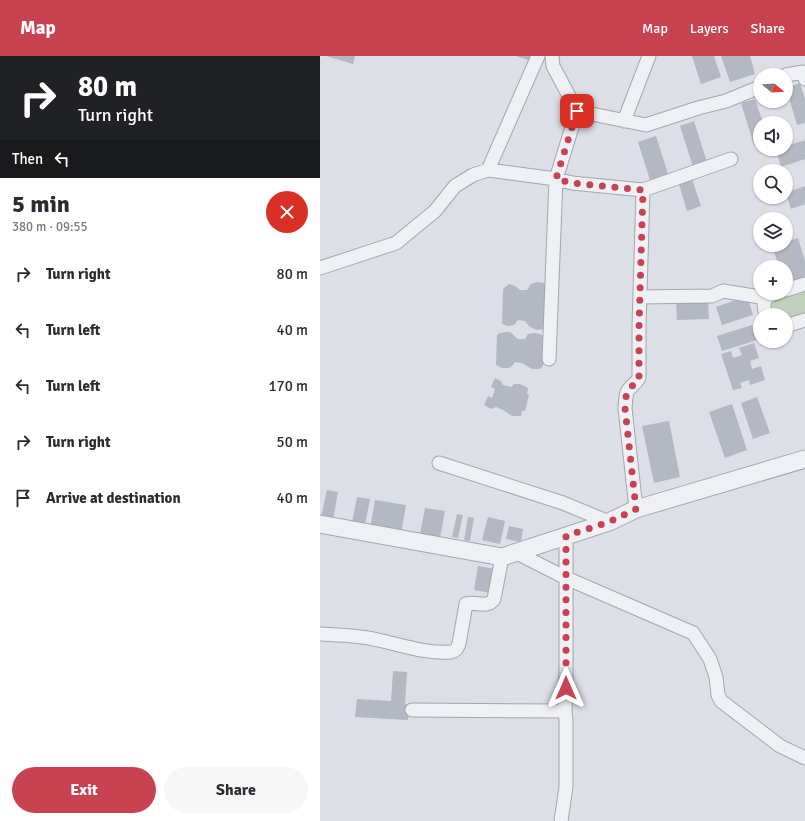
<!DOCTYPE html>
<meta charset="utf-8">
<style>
:root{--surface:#fff;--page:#f7f7f7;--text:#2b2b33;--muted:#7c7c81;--accent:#c84351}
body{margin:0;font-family:Signika,sans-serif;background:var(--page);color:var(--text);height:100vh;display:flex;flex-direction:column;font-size:15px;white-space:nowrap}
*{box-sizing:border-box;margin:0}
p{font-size:13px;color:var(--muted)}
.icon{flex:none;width:22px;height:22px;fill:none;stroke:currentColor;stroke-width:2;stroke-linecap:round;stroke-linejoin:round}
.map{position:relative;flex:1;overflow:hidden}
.panel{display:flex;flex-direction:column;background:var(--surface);width:320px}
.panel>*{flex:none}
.guide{background:#202124;color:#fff;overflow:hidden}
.needle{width:26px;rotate:108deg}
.buttons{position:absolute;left:433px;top:12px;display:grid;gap:8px}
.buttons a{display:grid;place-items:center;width:40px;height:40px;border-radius:50%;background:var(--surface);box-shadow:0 1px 3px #0004;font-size:20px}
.pin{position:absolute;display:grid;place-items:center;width:34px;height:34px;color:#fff;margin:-17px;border-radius:8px;box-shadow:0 2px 6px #0006}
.me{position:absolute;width:44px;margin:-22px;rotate:0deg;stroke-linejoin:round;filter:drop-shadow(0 0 3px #0008)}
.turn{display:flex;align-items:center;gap:14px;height:84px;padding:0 12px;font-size:18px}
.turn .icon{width:52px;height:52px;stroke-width:2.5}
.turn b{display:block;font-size:28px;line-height:34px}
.then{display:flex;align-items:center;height:38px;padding:0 12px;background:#0003;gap:8px;font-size:15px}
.round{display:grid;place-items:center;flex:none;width:42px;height:42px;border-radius:21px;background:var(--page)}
.summary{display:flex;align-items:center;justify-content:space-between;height:68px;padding:0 12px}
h1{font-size:24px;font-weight:800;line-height:30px}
.cta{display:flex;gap:8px;margin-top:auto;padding:8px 12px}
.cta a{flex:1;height:46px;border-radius:24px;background:var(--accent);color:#fff;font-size:16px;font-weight:800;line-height:46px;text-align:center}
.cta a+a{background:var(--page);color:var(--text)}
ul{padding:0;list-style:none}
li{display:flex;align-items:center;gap:12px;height:56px;padding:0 12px}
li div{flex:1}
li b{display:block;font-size:15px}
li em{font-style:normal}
header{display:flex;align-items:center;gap:24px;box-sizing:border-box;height:56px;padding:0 20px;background:var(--accent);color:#fff}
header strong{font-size:19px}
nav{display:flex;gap:22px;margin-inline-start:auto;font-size:14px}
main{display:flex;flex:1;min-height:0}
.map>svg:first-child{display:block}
.green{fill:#c1cfbd}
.building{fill:#b3b8c2}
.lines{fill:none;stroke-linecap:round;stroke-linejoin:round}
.minor-casing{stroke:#a2a6af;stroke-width:15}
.tertiary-casing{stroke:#a2a6af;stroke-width:19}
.minor{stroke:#eef0f4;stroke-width:13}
.tertiary{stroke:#eef0f4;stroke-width:17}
.route{stroke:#c84351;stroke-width:7;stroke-dasharray:0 12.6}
</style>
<header>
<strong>Map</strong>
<nav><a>Map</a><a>Layers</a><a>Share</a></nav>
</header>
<main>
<section class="panel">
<div class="guide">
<div class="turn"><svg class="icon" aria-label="right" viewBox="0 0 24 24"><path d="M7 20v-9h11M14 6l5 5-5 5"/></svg><div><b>80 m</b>Turn right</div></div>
<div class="then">Then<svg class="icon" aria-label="left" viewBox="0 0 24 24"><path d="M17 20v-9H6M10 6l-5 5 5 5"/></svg></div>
</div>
<div class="summary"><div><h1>5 min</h1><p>380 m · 09:55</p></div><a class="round" style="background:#d93025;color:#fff"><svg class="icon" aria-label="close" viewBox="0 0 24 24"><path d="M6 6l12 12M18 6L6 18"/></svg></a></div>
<ul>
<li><svg class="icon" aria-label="right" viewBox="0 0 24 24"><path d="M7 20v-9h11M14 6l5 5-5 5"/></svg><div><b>Turn right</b></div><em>80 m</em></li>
<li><svg class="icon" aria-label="left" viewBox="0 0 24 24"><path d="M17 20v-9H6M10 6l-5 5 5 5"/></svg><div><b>Turn left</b></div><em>40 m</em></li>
<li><svg class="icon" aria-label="left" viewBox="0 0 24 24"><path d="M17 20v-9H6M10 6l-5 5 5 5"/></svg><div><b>Turn left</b></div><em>170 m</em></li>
<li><svg class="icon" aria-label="right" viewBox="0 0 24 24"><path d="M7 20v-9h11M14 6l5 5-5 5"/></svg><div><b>Turn right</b></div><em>50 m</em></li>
<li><svg class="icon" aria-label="arrive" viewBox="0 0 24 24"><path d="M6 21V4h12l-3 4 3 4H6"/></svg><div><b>Arrive at destination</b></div><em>40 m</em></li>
</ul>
<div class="cta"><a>Exit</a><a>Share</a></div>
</section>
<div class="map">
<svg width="485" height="765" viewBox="0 0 485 765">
<rect width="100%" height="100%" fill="#dcdfe5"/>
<!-- green -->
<path class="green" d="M485,226V257L466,263V259H452L448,254L450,241Z"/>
<!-- building -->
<path class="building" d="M6,0H35L33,8Z
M196,0H212L211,5Z
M372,0H394L401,21L381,28Z
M401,0H430L435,18L410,26Z
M480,27L485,43V67L477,69L466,32Z
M435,43L443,67H440V87L434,89L421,47Z
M374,65L387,106L373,111L360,70Z
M336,80L348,118L330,124L318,86Z
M485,84V103L461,111L456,94L466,93V90Z
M371,120L381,150L367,155L358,125Z
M485,130V148L471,153L466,137Z
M478,182L485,205V225L466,232V211H459L452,190L466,189V186Z
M217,226L225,227L229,234L225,273L217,274L210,271L205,265L198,264L194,269L188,270L182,268L183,233L189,228L195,230L200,234H207L211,228Z
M427,240L433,259L402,269L396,251Z
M388,244L389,263L357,264L356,245Z
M432,269L437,284L402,295L397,280Z
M186,276H190L198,283H205L208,278L214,277L220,278L225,281L223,310L220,313H212L202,307L195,306L192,310L189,312H182L176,309L177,279L180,277Z
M434,287L439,302L430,305L432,313L441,310L445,324L430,329L429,324L420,327L422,332L413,334L401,298L411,295L413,302L422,299L419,292Z
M175,322L181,325L183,329L191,331L194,328H200L208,332L207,338L209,339L205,355H202L201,360H192L183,354L176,351L171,353L164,349L168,340L172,342L175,333L171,331Z
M437,341L450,377L433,383L421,347Z
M412,348L427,394L405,402L389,356Z
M349,365L360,421L334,427L322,370Z
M7,434L18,436L13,464L1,461Z
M37,441L50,443L45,469L32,467Z
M55,444L86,449L81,478L50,473Z
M105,452L125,455L120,482L100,478Z
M137,458L143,459L138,482L132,481Z
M148,461L154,462L150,485L144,484Z
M168,461L185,465L180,488L162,484Z
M189,470L203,473L201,486L186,483Z
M158,510L175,513L171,537L154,534Z
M73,615L87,616L85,648H89L88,664L35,661L37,643L71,645Z"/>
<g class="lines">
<defs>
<path id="minor" d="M232,0L233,10L257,55L326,69L378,52L406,45L440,31
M466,19L483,16L485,23
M304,65L329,0
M168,114L218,0
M0,212L76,187L115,155L135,130L153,119L168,114L236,123L252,127L323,134L411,103
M466,234L485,228
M320,241L392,240L403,235L446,242
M446,259C442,246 443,241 457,237
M466,270L485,264
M229,303L236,123L257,55
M119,407L243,447L289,466
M316,453L305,352C306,345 305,336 310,332C314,328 316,327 319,322V271L323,134
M195,496L246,522L373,577L390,603L396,621L398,639L401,645L460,690L485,702
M0,578C19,579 39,579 58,584C81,589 107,598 131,596C136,595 137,592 139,588L146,548C156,545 168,553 174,543L182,501
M92,654L245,655
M241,765L246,731V664L245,655L246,632V480"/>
<path id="tertiary" d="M0,468L182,501L289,466L316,453L485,403"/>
</defs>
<!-- minor casing -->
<use href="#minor" class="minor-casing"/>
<!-- tertiary casing -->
<use href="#tertiary" class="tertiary-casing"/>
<!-- minor -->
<use href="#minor" class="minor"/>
<!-- tertiary -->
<use href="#tertiary" class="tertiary"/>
</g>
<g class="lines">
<!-- route -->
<path class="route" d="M246,632V480L289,466L316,453L305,352C306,345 305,337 310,332C314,328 316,327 319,322V271L323,134L252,127L236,123L257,55"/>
</g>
</svg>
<div class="buttons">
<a><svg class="needle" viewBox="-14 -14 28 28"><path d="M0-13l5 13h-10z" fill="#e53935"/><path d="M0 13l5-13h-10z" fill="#7c7c81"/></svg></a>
<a><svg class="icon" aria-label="sound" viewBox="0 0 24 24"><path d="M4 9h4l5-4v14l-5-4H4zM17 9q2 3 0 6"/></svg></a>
<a><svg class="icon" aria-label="search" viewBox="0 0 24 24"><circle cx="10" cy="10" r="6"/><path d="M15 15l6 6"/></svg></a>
<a><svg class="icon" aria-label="layers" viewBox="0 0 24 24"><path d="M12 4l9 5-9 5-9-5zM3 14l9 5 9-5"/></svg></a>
<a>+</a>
<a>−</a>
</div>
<div class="pin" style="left:257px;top:55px;background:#d93025"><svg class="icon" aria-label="arrive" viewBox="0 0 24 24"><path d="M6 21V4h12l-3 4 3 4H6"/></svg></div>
<svg class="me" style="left:246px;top:632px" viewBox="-20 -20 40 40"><path d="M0-17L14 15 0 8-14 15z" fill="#c84351" stroke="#fff" stroke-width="4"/></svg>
</div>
</main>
